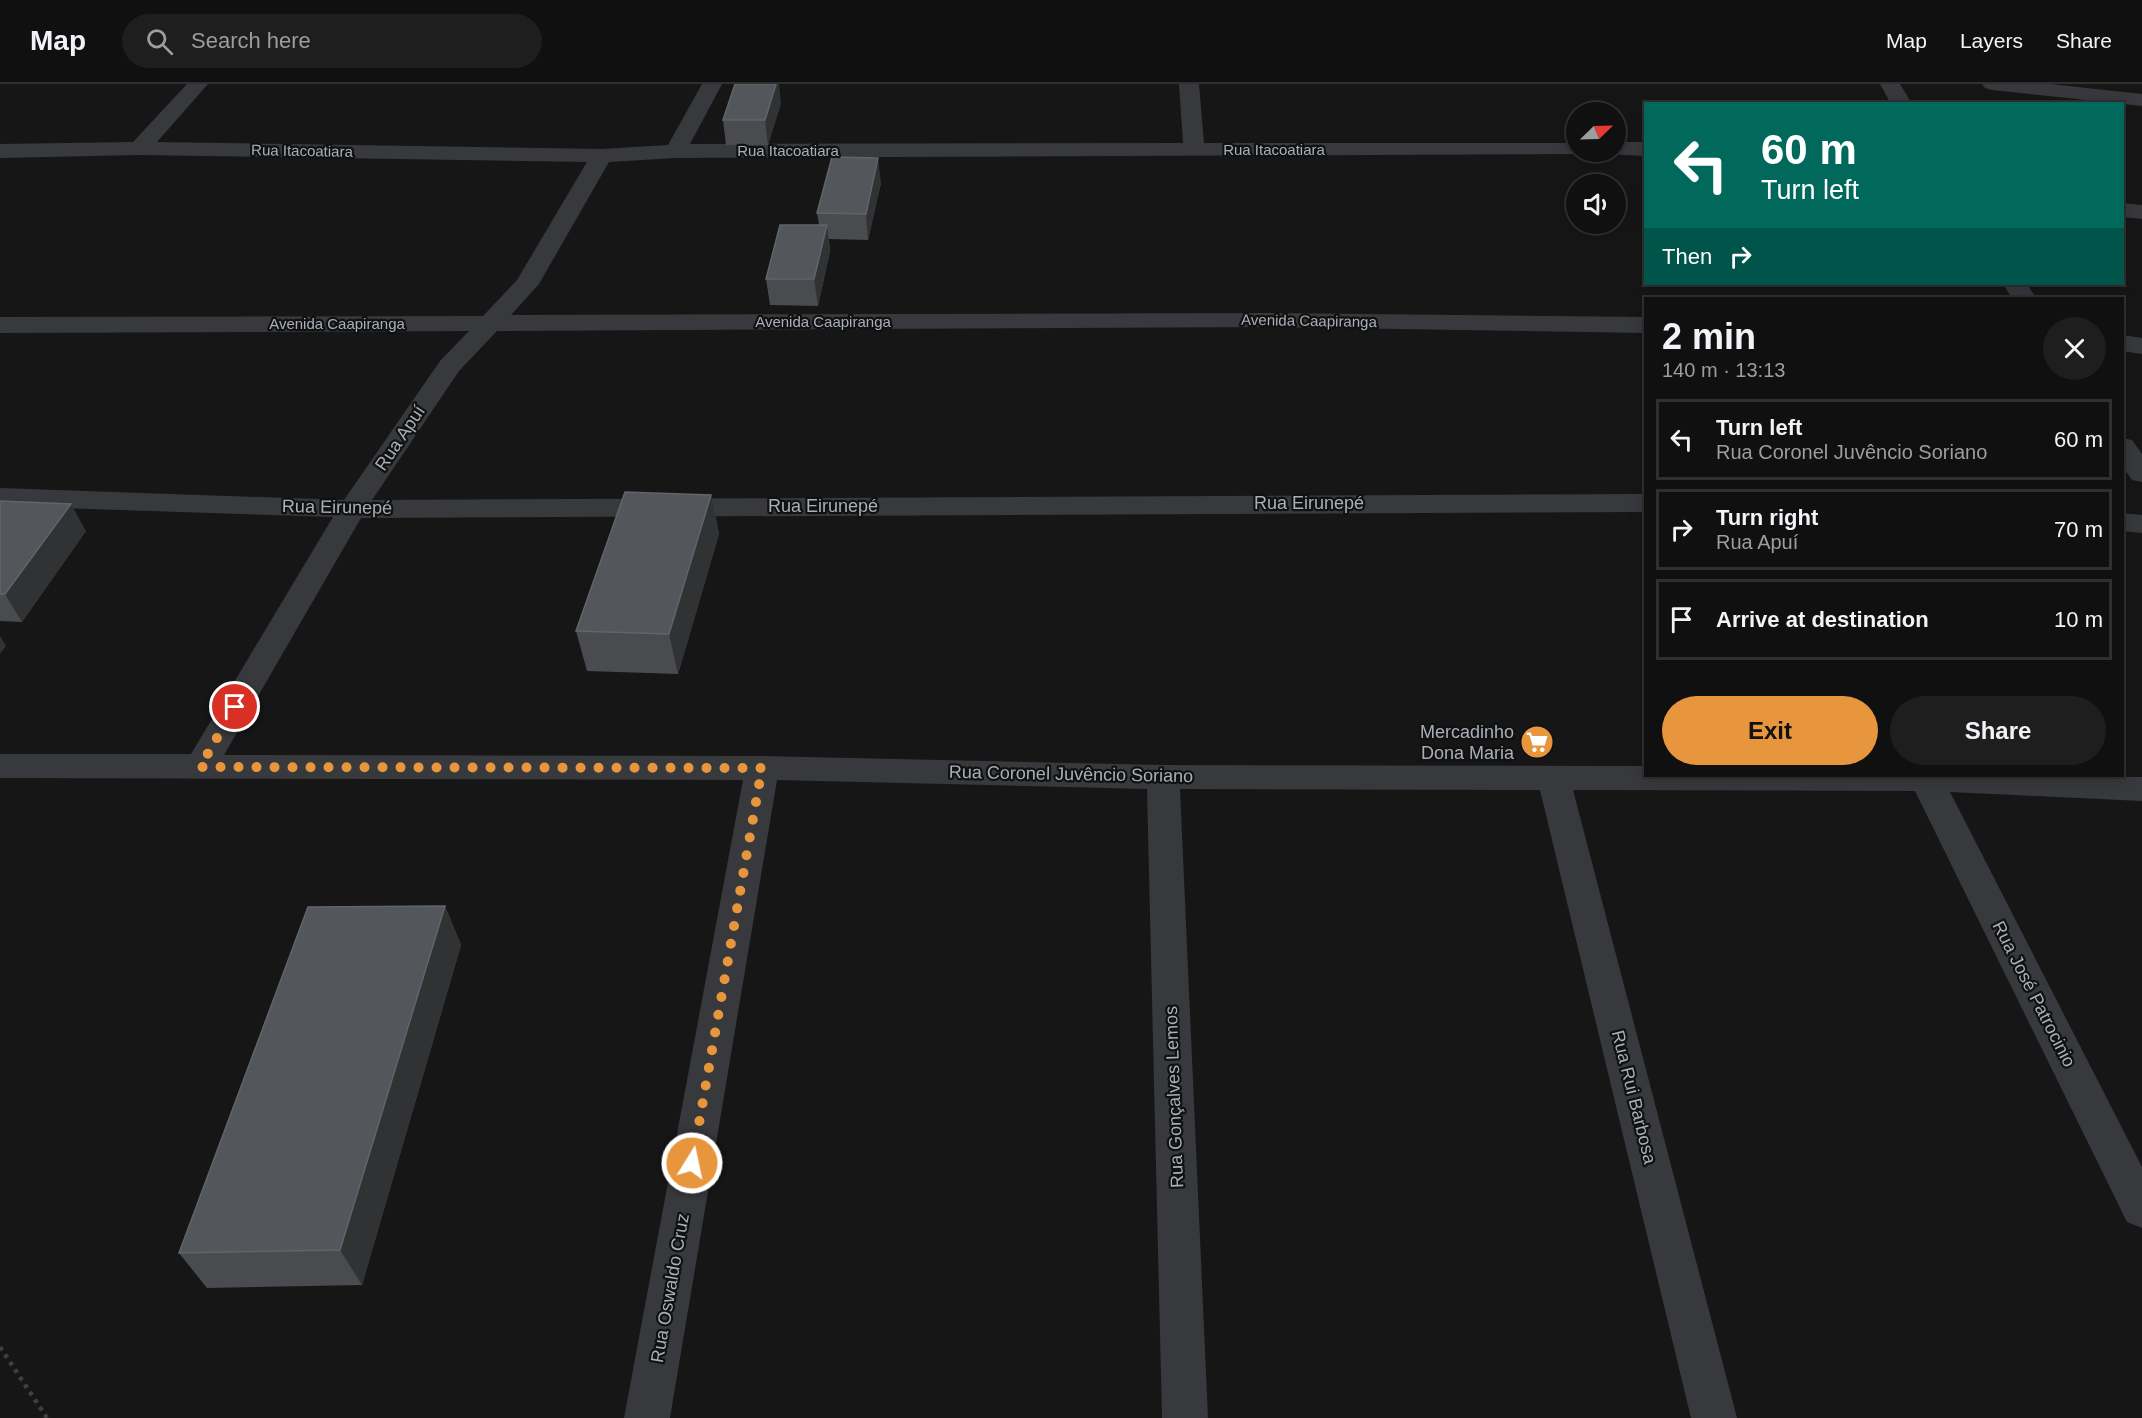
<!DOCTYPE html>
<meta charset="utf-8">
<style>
:root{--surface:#101011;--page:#1e1e1f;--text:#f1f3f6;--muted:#9c9d9f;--line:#303031;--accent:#e7963e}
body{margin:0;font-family:Arial,sans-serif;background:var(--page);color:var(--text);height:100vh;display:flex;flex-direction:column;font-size:22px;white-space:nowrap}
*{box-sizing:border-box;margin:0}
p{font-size:20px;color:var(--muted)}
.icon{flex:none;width:33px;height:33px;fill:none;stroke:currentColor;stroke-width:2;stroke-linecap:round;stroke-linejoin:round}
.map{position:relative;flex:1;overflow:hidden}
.sheet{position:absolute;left:1644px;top:213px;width:480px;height:480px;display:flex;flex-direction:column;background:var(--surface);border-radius:0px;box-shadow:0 3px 15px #0003,0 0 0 2px var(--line)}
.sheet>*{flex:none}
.banner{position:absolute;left:1644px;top:18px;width:480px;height:183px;border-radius:0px;box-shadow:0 3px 15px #0003,0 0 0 2px var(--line);background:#00695c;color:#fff;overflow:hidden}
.needle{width:39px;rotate:67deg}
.fabs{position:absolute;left:1566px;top:18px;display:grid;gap:12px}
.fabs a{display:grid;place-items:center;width:60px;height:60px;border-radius:50%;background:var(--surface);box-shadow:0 3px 15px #0003,0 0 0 2px var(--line);font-size:30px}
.pin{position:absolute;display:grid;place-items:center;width:51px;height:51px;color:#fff;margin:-26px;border:3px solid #fff;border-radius:50%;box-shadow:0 2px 6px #0007}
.me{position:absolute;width:66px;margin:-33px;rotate:10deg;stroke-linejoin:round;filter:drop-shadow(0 0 4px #0008)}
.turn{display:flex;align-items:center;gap:21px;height:126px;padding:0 18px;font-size:27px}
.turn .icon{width:78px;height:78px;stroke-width:2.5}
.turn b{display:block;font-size:42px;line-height:51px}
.then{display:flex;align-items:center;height:57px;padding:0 18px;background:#0003;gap:12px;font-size:22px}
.round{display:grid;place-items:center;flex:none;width:63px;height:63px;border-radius:32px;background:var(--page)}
.overview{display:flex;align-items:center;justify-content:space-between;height:102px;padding:0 18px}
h1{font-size:36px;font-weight:700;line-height:45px}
.cta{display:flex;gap:12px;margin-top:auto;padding:12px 18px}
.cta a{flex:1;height:69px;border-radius:36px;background:var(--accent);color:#111;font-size:24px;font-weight:700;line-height:69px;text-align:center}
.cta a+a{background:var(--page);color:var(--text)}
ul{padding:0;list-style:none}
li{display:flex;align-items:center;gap:18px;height:81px;margin:0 12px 9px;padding:0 6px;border:3px solid var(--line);border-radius:0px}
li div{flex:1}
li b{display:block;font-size:22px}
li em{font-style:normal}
header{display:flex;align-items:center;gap:36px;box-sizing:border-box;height:84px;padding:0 30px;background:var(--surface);border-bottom:2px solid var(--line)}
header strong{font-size:28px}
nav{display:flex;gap:33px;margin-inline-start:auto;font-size:21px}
.search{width:420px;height:54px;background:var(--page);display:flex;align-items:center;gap:15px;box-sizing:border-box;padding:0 21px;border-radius:33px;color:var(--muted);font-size:22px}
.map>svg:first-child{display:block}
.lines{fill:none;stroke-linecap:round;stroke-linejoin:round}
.path{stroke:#3d4043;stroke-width:4.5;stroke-dasharray:4 5;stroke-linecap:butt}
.minor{fill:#37393c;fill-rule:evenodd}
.wall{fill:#494b4f}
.shaded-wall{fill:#303234}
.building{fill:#53565a;stroke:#616469;stroke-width:1.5}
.route{stroke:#e7963e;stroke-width:10;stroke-dasharray:0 18}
.labels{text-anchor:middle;stroke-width:4.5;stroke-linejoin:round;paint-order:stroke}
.far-street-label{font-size:15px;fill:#a8afb7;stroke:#111112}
.street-label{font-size:18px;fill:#a8afb7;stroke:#111112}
.poi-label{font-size:18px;fill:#a8afb7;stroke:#111112;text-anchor:end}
</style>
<header>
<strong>Map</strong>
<div class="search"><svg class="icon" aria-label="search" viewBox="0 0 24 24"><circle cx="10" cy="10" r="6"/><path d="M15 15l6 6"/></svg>Search here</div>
<nav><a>Map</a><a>Layers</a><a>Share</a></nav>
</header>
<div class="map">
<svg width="2142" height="1334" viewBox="0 0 2142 1334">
<rect width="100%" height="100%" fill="#161617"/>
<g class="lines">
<!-- path -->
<path class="path" d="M0,1263L47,1334"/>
<!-- minor -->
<path class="minor" d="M187,0H208L157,58L602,65L668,61L702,0H722L690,60L1183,59L1179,0H1199L1204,59H1576V68H1585L1584,70L676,74L609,78L539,200L511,231L1266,229L1646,233V249L1266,243L497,247L459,287L372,416L1646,410V428L361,434L224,671L762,672L1163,681L1646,682V692L2142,693V717L1950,708L2142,1083V1144L2127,1138L1915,707L1573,706L1737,1334H1691L1540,706L1180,705L1208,1334H1162L1147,705L777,696L670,1334H624L743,696L0,694V670H191L333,433L0,422V404L344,416L440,277L469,247L0,249V233L483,232L517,196L587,78L139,71L0,74V60L133,58Z
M1880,0H1900L1912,20H1891Z
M1982,0H2050L2142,10V22L1992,6L1985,4Z
M1616,58H1646V72L1608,70L1607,68H1616Z
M2122,119L2142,121V135L2122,133Z
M2003,200H2027L2036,214H2012Z
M2122,251L2142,254V270L2122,267Z
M2122,354L2132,356L2142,370V398L2132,396L2122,382Z
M2122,429L2142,431V449L2122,447Z"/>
</g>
<!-- wall -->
<path class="wall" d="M781,19L768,61H726L723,36Z
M881,99L868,156L829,155L830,167L818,222L770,221L766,195L819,141L817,129Z
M711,411L719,450L678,590L587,587L576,547Z
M0,417L86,447L22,538L0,537Z
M445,822L461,861L362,1201L207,1204L179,1169Z"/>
<!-- shaded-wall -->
<path class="shaded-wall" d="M776,0H779L781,19L768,61L765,36Z
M878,74L881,99L868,156L866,130Z
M827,141L830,167L818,222L814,195Z
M711,411L719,450L678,590L669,550Z
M71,420L86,447L22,538L5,510Z
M0,552L6,562L0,570Z
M445,822L461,861L362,1201L340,1166Z"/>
<!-- building -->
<path class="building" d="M735,0H776L765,36H723Z
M832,73L878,74L866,130L817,129Z
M780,141H827L814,195H766Z
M625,408L711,411L669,550L576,547Z
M0,417L71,420L5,510H0Z
M445,822L340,1166L179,1169L308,823Z"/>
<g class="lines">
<!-- route -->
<path class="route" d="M235,623L200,683L762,684L692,1079"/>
</g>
<!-- icons -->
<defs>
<symbol id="supermarket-disc" viewBox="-11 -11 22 22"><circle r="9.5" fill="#e7963e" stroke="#111112"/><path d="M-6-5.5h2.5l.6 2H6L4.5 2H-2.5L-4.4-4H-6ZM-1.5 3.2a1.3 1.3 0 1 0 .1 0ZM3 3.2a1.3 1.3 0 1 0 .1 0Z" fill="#fff"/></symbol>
</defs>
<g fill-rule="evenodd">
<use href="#supermarket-disc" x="1518" y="639" width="38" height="38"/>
</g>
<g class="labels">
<!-- far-street labels -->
<g class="far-street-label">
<text x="1274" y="71">Rua Itacoatiara</text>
<text transform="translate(302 67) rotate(1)" y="5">Rua Itacoatiara</text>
<text x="788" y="72">Rua Itacoatiara</text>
<text transform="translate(1309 237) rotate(1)" y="5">Avenida Caapiranga</text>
<text x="823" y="243">Avenida Caapiranga</text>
<text x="337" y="245">Avenida Caapiranga</text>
</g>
<!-- street labels -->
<g class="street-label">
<text transform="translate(400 354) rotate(-56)" y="6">Rua Apuí</text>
<text x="1309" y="425">Rua Eirunepé</text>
<text x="823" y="428">Rua Eirunepé</text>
<text transform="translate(337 423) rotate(1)" y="6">Rua Eirunepé</text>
<text transform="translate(1071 690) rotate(1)" y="6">Rua Coronel Juvêncio Soriano</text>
<text transform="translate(2034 910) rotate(63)" y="6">Rua José Patrocinio</text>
<text transform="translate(1174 1013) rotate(-92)" y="6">Rua Gonçalves Lemos</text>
<text transform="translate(1634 1013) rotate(76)" y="6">Rua Rui Barbosa</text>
<text transform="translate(670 1204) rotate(-80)" y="6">Rua Oswaldo Cruz</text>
</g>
<!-- poi labels -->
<g class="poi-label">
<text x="1514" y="654">Mercadinho<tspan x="1514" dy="21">Dona Maria</tspan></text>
</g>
</g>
</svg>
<div class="fabs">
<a><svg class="needle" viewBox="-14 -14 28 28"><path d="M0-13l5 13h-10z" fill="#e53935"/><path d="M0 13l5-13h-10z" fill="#9c9d9f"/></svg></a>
<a><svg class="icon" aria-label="sound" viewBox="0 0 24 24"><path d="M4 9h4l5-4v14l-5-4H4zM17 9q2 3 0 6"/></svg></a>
</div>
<div class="pin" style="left:235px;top:623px;background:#d93025"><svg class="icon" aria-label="arrive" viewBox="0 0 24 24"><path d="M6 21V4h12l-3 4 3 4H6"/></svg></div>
<svg class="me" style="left:692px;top:1079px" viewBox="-20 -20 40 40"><circle r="17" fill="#e7963e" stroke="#fff" stroke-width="3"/><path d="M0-11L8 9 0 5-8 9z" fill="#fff"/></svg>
<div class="banner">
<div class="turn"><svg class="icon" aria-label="left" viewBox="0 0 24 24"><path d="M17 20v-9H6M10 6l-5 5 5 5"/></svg><div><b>60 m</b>Turn left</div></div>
<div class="then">Then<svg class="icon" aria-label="right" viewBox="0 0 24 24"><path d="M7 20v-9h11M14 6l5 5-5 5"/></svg></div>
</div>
<section class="sheet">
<div class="overview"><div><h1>2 min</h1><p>140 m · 13:13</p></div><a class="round"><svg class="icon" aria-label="close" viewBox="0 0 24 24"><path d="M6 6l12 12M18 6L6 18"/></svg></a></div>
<ul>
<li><svg class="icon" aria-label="left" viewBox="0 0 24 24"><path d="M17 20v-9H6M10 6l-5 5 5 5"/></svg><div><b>Turn left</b><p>Rua Coronel Juvêncio Soriano</p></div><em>60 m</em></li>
<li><svg class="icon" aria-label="right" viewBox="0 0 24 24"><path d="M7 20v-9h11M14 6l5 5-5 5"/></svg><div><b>Turn right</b><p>Rua Apuí</p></div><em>70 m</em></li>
<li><svg class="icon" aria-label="arrive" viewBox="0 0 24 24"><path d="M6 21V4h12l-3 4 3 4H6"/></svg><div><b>Arrive at destination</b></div><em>10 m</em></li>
</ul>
<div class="cta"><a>Exit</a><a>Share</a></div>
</section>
</div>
